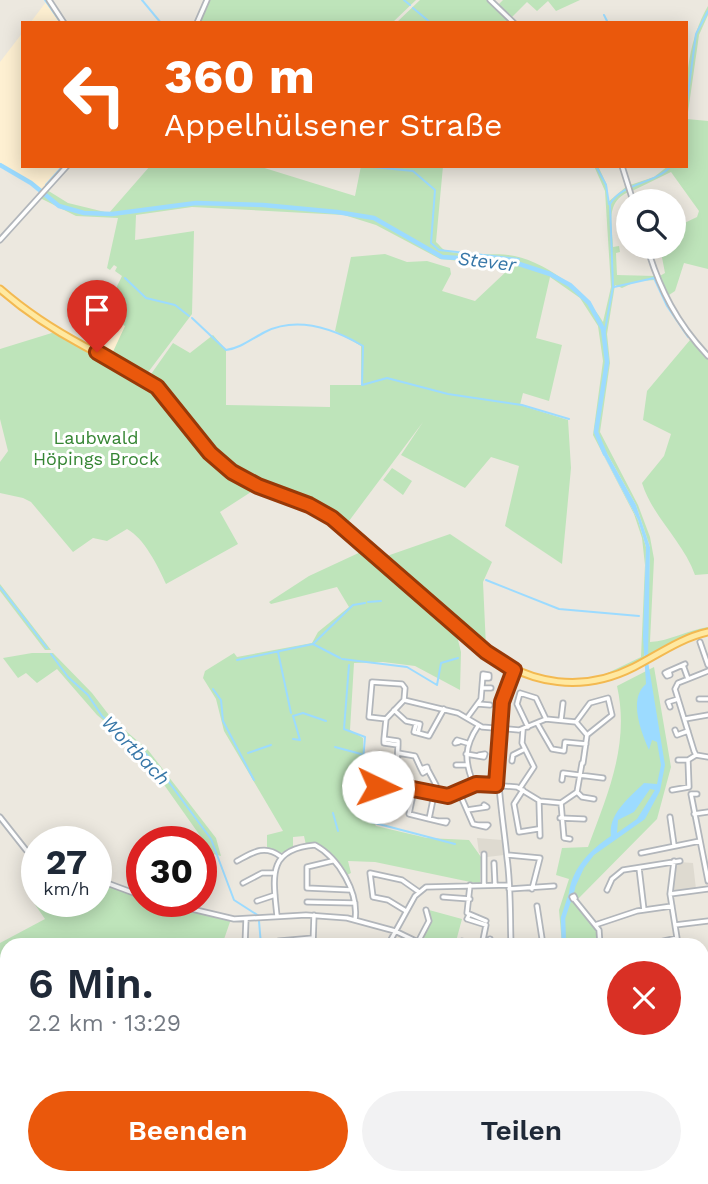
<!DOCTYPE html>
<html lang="de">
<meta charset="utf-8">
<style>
:root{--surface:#fff;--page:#f2f2f3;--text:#1f2937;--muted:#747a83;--accent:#ea580c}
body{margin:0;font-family:"Work Sans",sans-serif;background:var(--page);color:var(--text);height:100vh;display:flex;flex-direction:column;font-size:26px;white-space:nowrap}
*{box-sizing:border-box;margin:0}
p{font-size:23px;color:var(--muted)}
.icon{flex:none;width:38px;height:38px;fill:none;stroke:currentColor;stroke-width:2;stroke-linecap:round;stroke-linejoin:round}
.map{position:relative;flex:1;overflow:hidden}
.drawer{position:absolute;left:0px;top:938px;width:709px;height:247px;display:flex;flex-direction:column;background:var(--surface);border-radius:21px 21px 0 0;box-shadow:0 4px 18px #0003}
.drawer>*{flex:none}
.top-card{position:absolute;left:21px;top:21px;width:667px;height:147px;border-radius:0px;box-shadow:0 4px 18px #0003;background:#ea580c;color:#fff;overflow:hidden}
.fabs{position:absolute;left:616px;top:189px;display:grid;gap:14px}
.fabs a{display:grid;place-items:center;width:70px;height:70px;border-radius:50%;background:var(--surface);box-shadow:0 4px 18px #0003;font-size:35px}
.speed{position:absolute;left:21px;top:826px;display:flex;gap:14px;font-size:35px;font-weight:700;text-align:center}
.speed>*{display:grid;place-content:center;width:91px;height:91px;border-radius:50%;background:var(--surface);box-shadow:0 4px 18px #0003;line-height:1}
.speed small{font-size:18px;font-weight:400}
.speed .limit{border:10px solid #d22;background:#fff;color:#111}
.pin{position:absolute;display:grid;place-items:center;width:60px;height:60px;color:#fff;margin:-72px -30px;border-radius:50% 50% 50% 0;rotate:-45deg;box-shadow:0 0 7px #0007}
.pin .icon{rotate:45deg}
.me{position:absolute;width:77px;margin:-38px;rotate:93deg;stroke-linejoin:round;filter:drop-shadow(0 0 5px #0008)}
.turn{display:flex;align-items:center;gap:24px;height:147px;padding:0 28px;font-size:32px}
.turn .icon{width:91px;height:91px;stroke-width:2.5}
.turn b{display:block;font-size:49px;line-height:60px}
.round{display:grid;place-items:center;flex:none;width:74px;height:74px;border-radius:37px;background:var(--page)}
.overview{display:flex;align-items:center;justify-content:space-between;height:119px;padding:0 28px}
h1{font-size:42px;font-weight:600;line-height:52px}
.primary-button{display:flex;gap:14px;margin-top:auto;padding:14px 28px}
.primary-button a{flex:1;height:80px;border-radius:42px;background:var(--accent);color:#fff;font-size:28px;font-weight:600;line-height:80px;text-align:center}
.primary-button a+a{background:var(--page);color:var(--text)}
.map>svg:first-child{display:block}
.commercial{fill:#fef0d2}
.education{fill:#dedad0}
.green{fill:#bee4ba}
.water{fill:#9cdbff;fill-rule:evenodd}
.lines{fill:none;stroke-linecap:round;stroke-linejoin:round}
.stream{stroke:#9cdbff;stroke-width:2}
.river{stroke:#9cdbff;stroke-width:4.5}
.minor-casing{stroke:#b2b6bb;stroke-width:7}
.major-casing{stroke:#f3b951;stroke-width:9}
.minor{stroke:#fff;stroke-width:3.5}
.major{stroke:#ffe9a1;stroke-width:5}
.route-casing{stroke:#983908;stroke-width:18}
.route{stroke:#ea580c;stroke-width:12}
.labels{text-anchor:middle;stroke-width:6;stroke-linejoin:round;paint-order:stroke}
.park-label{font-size:18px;fill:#358533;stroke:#fff}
.water-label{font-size:19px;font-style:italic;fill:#3777a8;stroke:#fff}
</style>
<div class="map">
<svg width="708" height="1184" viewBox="0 0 708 1184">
<rect width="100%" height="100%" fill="#ece8df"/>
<!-- commercial -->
<path class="commercial" d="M46,2L60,23H30Z
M23,32V166H61L45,184L47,186L44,190L0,164V62Z
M103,315L126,326L111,356L88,343Z"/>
<!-- education -->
<path class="education" d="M477,838L502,840L504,855L487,857L486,854L479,853Z
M679,862L693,863L696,889L671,890L674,867Z"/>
<!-- green -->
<path class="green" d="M208,0H416L392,23H198Z
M420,0H488L512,23H396Z
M503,0H580L556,11L548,1L537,11L527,2L511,18L498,5Z
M708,6V15L699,35L687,119L708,121V269L684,263L675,291L666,297L658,277L665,273L660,247H674V228L697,217L699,211L671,172L632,191L630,185L654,177L668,166H686C686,113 680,54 708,6Z
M150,166H258L355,196L361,166H443L436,242C439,244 440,247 443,249C455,257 493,253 508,255C543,259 586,292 603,322L611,287L605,191L594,166H598L607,185L608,202L627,186L629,192C605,201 612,226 613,247L619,246L620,252L616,253L617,275L655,276L656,280L637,281L622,288L615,285L607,334L610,363L600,432L638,505L650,537L654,559L650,642C670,641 688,630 708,627V630L681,638L647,656L650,547L636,505L604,448L601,450L638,520L646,547L644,659L593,680L641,657L645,565L642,538L634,514L593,435L603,361L598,326L580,298L550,277L536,338L562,345L549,401L523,393L520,405L568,420L571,468L562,564L505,526L519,466L491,457L465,488L401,455L423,422L346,525C335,520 326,510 314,505C287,492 254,490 231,469C200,441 182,402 149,377L173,343L190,353L213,335L226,350V405L330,407V385H361V346L335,331L351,257L385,254L407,262L427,261L450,268L451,274L442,291L475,301L512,266L440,259L376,225L344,215L192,207L136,215L135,240L194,231L192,314L146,375L111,356L125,326L103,315L122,276L115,271L117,267L114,265L110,270L107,268L118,218L76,216L40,198L47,190L68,203L109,213Z
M55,332L145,380L166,398L208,455L230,473L257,488L220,512L238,544L166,584C158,566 144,538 127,529L107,541L93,538L73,552L31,502L23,498L0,493V462L8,451L0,419V349Z
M690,340L708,359V574L695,575C683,541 652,516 642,483L664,456L671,434L643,420L647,391Z
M392,468L412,481L403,495L383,480Z
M450,534L492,562L483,582L486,647L379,556L384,557Z
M365,550L463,634L458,640L461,652L460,690L415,666L383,662L354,663L350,730L363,738V807L376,826L427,838L469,840L481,857L480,884L375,862L348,861L351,873L347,875L321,846L306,845L304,836L293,837V847L279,854L267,848V835L283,831L224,731L216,699L203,678L205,671L234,653L237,657L312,643L318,632L349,607L337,587L271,604L269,602L309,576Z
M0,584L51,650H45L0,591Z
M32,653H53L92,693L112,719L148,750L216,838L221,856L213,854L143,755L97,715L57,669L37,683L26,673L18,678L3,658Z
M654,667L671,767L657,819L576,901L598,931L599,945H562L559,910L569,879L556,875L562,848L588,847C608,793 630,744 617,686Z
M37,880V901H96V881L142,898V901L231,919L222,945H7V1074L0,1078V943L45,919L25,890Z
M429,910L462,919L455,945H428L421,941L430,921Z
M0,1169H7V1178L58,1181V1184H0Z
M353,1178H474L482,1184H345Z"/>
<!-- water -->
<path class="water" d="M604,448L636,505L650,547L648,661L665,765L660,791L645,819L594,855L584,868L572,894L569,893C572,868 591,849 611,836C608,814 629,798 644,783L657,784L661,765L657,742L652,740L649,750C641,732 628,699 646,684L643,637L646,547L638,520L601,450ZM650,789L655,790L637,819L617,833L618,820L634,812Z"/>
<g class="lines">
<!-- stream -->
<path class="stream" d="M45,0L61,23
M142,0L161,23
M404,0L410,5
M413,8L431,23
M604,15L608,23
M686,108L696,34L708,11
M363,166L413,171L435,190L431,243L439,250L519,259
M596,166L606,185L609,204
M46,185L63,166
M41,191L42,190
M125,278L146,298L175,305L189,316
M614,287L654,278L667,306L688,337
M192,318L226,350C241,348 251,339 265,332C297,316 334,329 363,346L362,385L387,378L448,394L522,405L569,419
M604,335L613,287L610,204C623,182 654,185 671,166
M486,580L559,609L639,616
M0,587L47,648
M368,602L381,601
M313,644L340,658
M278,652L291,713
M51,654L68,677L88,695L102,716L145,753L160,770L211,839L234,900L259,916
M342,659L407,667L437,685L441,663L458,658
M237,660L313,644L353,605L365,603
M349,665L344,729L365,737L360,796L369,821
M213,689L221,700L223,721L254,780
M293,739L300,740L293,716L303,713L326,721
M335,747L361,754
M248,753L271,745
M333,813L338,831
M371,822L455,844
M259,921L261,945
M702,1125L708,1123
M0,1145L7,1143
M222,1178L229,1184
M478,1178L486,1184
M626,1184L631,1178"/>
<!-- river -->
<path class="river" d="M0,165L31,183L59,206L84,213L112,214L196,203L263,205L337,212L374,218L442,257L510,261L550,274L570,285L589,303L603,329L607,362L596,432L605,454
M564,945L563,918L573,888
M517,1184L520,1178"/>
<defs>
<path id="minor" d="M49,0L64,23
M490,0L514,23
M197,23L207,0
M622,166L633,201
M0,240L67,166
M647,247C660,290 677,323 708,356
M700,642L708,665
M683,665L688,679
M669,671L665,673L667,676L670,675L669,671L685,664
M708,671L678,683L675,689L694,751L696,755L708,757
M482,688H491
M699,699H708
M478,704L490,705
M670,707L668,702L678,699
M394,710L406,721L420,724L418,733L429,736L444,709
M467,718L481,699L483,674L489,675V678H483
M386,719L369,717L372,682L402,684L405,688L404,700
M685,719L708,715
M561,720L563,703
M576,722L590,703L608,698L612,715L587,735
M537,723L552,749L564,751L565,742L586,744
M416,724L414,732L418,733
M528,727L517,704L520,693L536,698L546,719
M675,730L677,735L688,731
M384,739L386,719L404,700L458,713L482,727L519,730L546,719L576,722L587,735L583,763
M384,739L398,741V745L384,743Z
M459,742L455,743L457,740L467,743
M398,745L397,764L408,788L446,796L476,784L517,787L540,801L561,803L577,792L582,763
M398,753L415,756L421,769
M466,754L484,757L485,754L479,755
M678,760H688
M512,761L513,755L525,749
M382,763L380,765V762L382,763L397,764
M456,765H466
M427,767L428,770L423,773L421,769Z
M428,770L436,785L429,819
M562,780L563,773L603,778
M474,785C464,761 464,747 478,726
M379,787L378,784L393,788L405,783
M520,788L534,767L522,743L523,730
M414,790L409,814C421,817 433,820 446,823L447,821H439
M523,790L514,804L519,832L538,829
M672,790L689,787L688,760L696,755
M459,792L473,824L486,827L488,825H478
M577,792L582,797L594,799
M697,794H691L708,881
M539,801L540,836
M561,803L564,838L570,839
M389,807L382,808L389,810L393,788
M467,810L487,807L484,805
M694,814L708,812
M0,817L26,850L37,858
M670,817L674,845
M560,818L584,819
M641,853L700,841
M507,855L540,858L532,889
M237,861C252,853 264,844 280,856
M332,861L307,867V888L351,890
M494,863L495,885
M639,868L644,910
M96,879L142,896
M243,883L262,873H275
M470,885L467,913L486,921
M484,885V854
M509,889L554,886
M607,890L612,879L623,870L680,861
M670,894L708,889
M574,896L575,898L573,899L572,897Z
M443,897L470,899
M574,899L599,930L600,945
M158,901L234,919L306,915L347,918L395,931L424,945
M257,901L275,895
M307,902L355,903
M537,906L543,945
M406,911L388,900L373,897L370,873L402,880L419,892
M469,915L467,919L486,925L482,945
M277,916C273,876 267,849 315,845C339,858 359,893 355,920
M595,925L637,911L672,906
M675,925L708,921
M462,941L475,945
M418,942L429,921L426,910
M245,945L246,919
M279,945V941L313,938
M313,945L314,915
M388,945L415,896L426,887L509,885
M489,945L490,939
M511,945C510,916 511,887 507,858C501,796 485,729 514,670
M647,945L677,938L670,894L674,861
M702,958L708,957
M708,1011V1031
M702,1071L708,1047
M702,1093L708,1095
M702,1142L708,1146
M0,1168L7,1167
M180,1178L181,1184
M640,1180L674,1182
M75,1184V1178
M104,1184L120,1178
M218,1184V1178
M337,1184L344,1178"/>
<path id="major" d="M0,289C25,311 54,330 84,346C105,357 130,366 149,381C186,408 201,452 240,478C269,496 304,499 332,518L486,652C531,685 583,693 634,667C659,654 681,638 708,632"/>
</defs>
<!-- minor casing -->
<use href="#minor" class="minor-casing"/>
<!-- major casing -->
<use href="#major" class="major-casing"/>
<!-- minor -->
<use href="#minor" class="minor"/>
<!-- major -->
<use href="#major" class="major"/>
</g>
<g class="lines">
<defs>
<path id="route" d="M97,352L157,387L210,453L232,472L258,486L309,505L332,518L486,652L514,670L502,702L496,785L476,784L448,796L408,788L405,783L393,788L378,787"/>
</defs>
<!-- route casing -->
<use href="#route" class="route-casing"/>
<!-- route -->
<use href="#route" class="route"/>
</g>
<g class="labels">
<!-- park labels -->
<g class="park-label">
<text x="96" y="444">Laubwald<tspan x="96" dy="21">Höpings Brock</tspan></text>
</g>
<!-- water labels -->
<g class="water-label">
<text transform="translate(487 261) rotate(7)" y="7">Stever</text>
<text transform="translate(136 750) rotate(46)" y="7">Wortbach</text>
</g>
</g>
</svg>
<div class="fabs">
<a><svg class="icon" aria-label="search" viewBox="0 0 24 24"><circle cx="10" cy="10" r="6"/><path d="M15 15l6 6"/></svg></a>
</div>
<div class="speed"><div>27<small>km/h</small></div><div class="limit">30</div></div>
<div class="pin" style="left:97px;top:352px;background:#d93025"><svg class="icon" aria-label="arrive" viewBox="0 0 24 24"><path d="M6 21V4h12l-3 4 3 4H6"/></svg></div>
<svg class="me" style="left:378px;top:787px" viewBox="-20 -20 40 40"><circle r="19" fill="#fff"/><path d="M0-13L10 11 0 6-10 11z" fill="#ea580c"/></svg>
<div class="top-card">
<div class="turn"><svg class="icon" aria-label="left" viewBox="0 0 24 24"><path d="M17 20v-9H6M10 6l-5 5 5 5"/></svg><div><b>360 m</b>Appelhülsener Straße</div></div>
</div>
<section class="drawer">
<div class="overview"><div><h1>6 Min.</h1><p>2.2 km · 13:29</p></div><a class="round" style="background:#d93025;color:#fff"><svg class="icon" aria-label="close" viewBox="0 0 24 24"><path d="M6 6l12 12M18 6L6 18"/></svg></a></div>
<div class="primary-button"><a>Beenden</a><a>Teilen</a></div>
</section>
</div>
